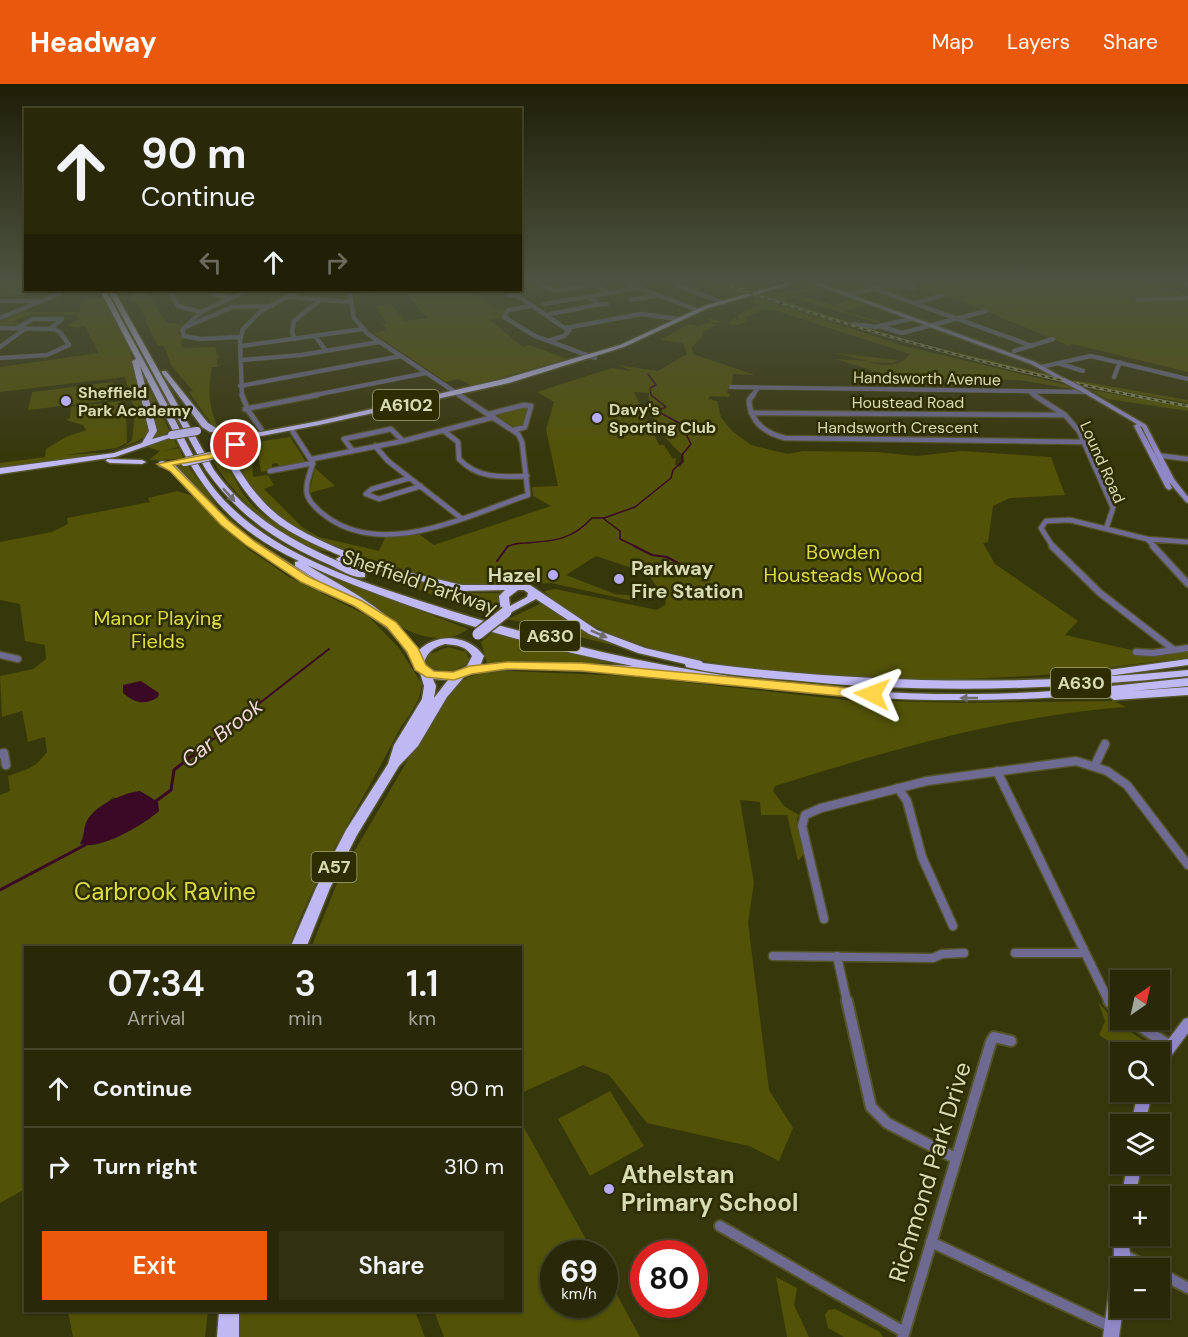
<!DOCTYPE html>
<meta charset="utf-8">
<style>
:root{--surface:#292909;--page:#313112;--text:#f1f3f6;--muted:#a5a69c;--line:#45452a;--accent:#ea580c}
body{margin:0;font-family:"DM Sans",sans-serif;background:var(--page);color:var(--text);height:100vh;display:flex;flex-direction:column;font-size:22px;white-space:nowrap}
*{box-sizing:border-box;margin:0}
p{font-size:20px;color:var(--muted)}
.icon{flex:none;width:33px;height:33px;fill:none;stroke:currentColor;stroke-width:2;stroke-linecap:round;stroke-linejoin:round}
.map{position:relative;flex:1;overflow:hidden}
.panel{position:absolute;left:24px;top:862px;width:498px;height:366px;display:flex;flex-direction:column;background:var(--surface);border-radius:0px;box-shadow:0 2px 4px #0004,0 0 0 2px var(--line)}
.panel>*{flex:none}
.top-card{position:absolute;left:24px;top:24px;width:498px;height:183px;border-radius:0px;box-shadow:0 2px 4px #0004,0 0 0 2px var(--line);background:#292909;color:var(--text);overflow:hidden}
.needle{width:39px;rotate:34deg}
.tools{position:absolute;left:1110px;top:886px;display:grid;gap:12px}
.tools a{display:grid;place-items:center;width:60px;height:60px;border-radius:0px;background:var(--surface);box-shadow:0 2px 4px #0004,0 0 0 2px var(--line);font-size:30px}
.speed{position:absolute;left:540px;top:1156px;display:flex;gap:12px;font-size:30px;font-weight:700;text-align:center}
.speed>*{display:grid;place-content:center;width:78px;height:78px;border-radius:50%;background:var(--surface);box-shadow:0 2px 4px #0004,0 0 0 2px var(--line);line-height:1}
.speed small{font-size:15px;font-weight:400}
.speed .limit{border:9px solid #d22;background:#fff;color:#111}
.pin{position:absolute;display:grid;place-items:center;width:51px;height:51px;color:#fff;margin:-26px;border:3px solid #fff;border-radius:50%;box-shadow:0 2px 6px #0007}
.me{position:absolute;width:66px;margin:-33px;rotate:273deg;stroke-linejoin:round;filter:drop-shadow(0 0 4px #0008)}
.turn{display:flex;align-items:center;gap:21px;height:126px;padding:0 18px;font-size:27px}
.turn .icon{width:78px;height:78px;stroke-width:2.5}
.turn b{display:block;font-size:42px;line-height:51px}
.lanes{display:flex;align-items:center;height:57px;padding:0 18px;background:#0003;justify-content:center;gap:30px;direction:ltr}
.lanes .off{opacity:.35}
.eta{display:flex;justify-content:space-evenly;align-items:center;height:102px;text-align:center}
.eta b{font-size:36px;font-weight:600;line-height:42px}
.primary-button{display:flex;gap:12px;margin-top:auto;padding:12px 18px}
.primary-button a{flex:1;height:69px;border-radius:0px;background:var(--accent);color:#fff;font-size:24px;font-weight:600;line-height:69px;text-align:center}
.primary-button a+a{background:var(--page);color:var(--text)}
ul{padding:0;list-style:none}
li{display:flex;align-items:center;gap:18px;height:78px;padding:0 18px;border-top:2px solid var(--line)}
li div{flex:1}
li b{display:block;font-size:22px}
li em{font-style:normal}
header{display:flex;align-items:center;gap:36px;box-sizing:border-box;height:84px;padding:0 30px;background:var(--accent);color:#fff}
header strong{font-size:28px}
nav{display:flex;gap:33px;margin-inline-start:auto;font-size:21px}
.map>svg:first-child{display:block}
.green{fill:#525307;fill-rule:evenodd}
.water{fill:#3a0925}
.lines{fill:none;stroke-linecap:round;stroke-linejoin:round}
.stream-far2{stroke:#3a0925;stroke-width:1.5}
.stream-far1{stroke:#3a0925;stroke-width:2}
.stream{stroke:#3a0925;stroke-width:3}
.street-far4-casing{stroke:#54542a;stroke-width:5}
.street-far3-casing{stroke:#54542a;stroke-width:7}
.street-far2-casing{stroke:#54542a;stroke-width:9}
.street-far1-casing{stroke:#54542a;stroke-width:11}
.street-casing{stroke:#54542a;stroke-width:14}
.secondary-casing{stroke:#54542a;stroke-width:3}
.highway-casing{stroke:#54542a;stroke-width:3}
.street-far4{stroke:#6f6a92;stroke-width:4}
.street-far3{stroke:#6f6a92;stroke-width:4.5}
.street-far2{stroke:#6f6a92;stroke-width:6}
.street-far1{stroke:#6f6a92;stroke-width:8}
.street{stroke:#6f6a92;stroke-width:10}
.secondary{fill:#9087c6;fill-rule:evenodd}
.highway{fill:#bfb8f3;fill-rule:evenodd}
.rail-casing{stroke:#898a61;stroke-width:3}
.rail{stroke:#2d2d01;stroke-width:1.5;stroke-dasharray:4;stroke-linecap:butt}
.secondary-bridge-casing{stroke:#54542a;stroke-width:6;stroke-linecap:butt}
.highway-bridge-far1-casing{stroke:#54542a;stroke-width:10;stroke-linecap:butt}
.highway-bridge-casing{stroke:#54542a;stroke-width:14;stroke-linecap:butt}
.secondary-bridge{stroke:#9087c6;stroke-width:4.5}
.highway-bridge-far1{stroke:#bfb8f3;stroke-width:8}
.highway-bridge{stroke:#bfb8f3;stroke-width:11}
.oneway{fill:#6f6c6e}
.route{fill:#ffd54a;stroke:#a68a30;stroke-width:1.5}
.poi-dot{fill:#b6acf8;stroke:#2d2d01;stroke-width:2}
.labels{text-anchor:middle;stroke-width:5;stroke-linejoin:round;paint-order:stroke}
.far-street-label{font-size:16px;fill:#d8dab3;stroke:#2d2d01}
.far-poi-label{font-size:16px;font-weight:bold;fill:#d8dab3;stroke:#2d2d01;text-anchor:start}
.shield{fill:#2d2d01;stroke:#a5a67e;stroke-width:1.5}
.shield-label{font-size:18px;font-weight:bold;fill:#d8dab3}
.park-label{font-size:20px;fill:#dbdd43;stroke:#2d2d01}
.poi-label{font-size:20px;font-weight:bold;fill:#d8dab3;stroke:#2d2d01;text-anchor:start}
.street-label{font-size:20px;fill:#d8dab3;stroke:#2d2d01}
.water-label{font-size:21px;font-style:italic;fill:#f4d9e5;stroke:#2d2d01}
.near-park-label{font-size:24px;fill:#dbdd43;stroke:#2d2d01}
.near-street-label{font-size:24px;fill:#d8dab3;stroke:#2d2d01}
.near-poi-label{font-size:24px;font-weight:bold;fill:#d8dab3;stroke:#2d2d01;text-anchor:start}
</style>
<header>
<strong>Headway</strong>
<nav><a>Map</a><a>Layers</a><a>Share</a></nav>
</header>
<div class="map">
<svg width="1188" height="1253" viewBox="0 0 1188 1253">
<rect width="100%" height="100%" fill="#37370c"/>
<!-- green -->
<path class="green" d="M0,195H25L26,206H42L45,208L0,212Z
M686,195H708L749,210L716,207Z
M961,195H1132L1183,209L1188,214V288L1073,260L1067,261L960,216L915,205L934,197L956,199L962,197H978Z
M801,199L825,204L795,209L833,221L853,215L868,221L844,227L880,237L875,238L793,214L785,217L897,254L1052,291L1061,296L878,250L760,211L810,204Z
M130,206H146L166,239L183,240L178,249L185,255L180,257L183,264L215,263L219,274L217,275L218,283H212C208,305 208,323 218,343L213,342L189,308L193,307L171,281L164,262H158L145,237L147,236L136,218L131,217Z
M355,206H481L478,211L499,226L512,224L505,227L502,233L490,236L523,263L530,261L567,275L472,302L459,295L446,298L373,249L388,246L382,240L387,239L375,222L391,220L405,237L427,234L404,207L354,212Z
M755,213L904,262L1071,302L1078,306L1019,296L867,295L874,291L882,293L886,291L836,275L868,277L835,269L897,276L894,279L869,278C883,282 900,284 910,270L780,228L765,225L747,233L745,234L748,237L738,241L728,240L735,234L739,237L737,232L754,221H761L751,219Z
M102,214C131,250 140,304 151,347C131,372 34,378 0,383V379L45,373L46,365L66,353L86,346L83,341L66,336L70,334L71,323L122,317V327H126L127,359L116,364L64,371C83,369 119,371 132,356L135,328L125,293L0,308V283L99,269L85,242L74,244L69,241L79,234L75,233L77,231L31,230L13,238L20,240L0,242V238L21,228H79L82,216Z
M708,234L722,238L711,239L716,241L703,247L702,253L692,263L693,270L755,291L733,290L731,305H728L727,309L730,310L729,313L710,312L708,315L717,317L721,333L732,347L751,361L788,370L803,367L876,368L917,372L961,367L1051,373L1065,411L1010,414L993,422L988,458L983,459L995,480L1078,537L1065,551L1136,567L1188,566V574C1143,578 1098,586 1053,590C925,601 637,603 544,507L555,505L657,526L665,521L666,515L647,489L596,472L566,491L615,510L635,512L633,517L551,499L492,502L452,500L360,472L314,454L264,423L232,377V368L248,359L290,353L306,378L280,383L277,379L272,380V386L261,388L258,369H252L253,393L268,391L274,401L264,405L302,443L319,453L379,467L385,454L419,450L434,461L551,422L533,412L532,403L558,402L546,345L554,318L537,308L612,284L632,287L618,281L658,287L687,270L683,259L660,256L689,240L698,242L710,238ZM634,308L649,309C646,333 666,357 684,372V378L680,383L675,381L676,374L673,375L664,361H659Z
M144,294L171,350L153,355L157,343Z
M1074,296L1188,316V319L1081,300Z
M113,298L112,316L28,326L32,308Z
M1091,306L1188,323V327L1107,315Z
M524,322L529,323L522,342L516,344L495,331Z
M173,354L178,363L164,367L179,364L184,375L149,376L160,367L144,362Z
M226,369L224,373C231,387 237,402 246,414C267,440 303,455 333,468C291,467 229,410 212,374Z
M186,379L220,426L249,451L307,489L270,469L231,440L172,380Z
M315,384L335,402L309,409Z
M177,407L193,412L248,465L289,493L368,532L399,564L422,600C419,624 406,632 396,652C360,723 315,789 289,864H26L25,1105L0,1119V711L10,707L8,692C27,685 33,686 47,668L45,653L28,658L22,627L2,633L0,592L33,585L46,575L45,561L25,557L20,520L0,516V458L52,448L68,440L67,434L150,418L148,414ZM113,713L151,734L115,754L80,760L89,733Z
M352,482L467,509H499L500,522L492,532Z
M324,491H327L468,545C425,577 361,516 324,491Z
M542,519L581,546L620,563L508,535Z
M493,548L610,579H487L481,558Z
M448,563L466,568L469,574L467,580L451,588L429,584L425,577L428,571Z
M505,587L629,592L846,616L962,619L1114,617L1126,623C1004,632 891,666 775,702L773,707L784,722L799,731L797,735L805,769L798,777L787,731H761L760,718L740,716L754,799L748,839L769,1006L793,1044L779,1077L749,1062L647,1039L609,991L583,981L521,1009L520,864H311L340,792L445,612C466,590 475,589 505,587Z
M1098,918L1116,938L1144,957L1140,969H1126L1099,951L1105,937Z
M610,1007L644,1062L590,1092L558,1035Z
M522,1040L594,1170H554V1221H604L605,1189L640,1253H444L434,1227H520Z
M776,1193L797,1204L794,1221L809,1253H787Z
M835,1225L880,1248L883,1253H844L828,1244L825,1231L828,1226Z
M68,1227H208L205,1253H73Z
M240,1227H415L425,1253H240Z"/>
<!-- water -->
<path class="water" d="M141,597L159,609L158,613C145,622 135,619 123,609V601Z
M140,707L158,718L159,727C143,741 100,767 80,760C85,753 83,749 85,742C90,723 122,709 140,707Z"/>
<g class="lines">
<!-- stream-far2 -->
<path class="stream-far2" d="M851,201L862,195
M604,435L620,447V455L637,463
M507,463C512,460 519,459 526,459C554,457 572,456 592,434H604L635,423L671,394L673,386L682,378V371L691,360L681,340L657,327L666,323L651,311L650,304L656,301L648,290"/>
<!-- stream-far1 -->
<path class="stream-far1" d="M634,462L652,471L667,473L705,494
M497,477L508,462
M206,661L329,565"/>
<!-- stream -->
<path class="stream" d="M156,717L171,706L174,686L208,659
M0,806L85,761"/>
<defs>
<path id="street-far4" d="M584,195L610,209
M617,195L699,227
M880,195L914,204
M951,195L958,197
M1171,195L1188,200
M529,196L556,207L594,201
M626,199L642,195
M678,202L724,219
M875,205L1032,262
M169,206L178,222L201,228
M211,206L216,211L231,214
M349,206L354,234L368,250L461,312
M848,210L898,200
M507,211L518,212L569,247L564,252L548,257
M288,213L348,218
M631,216L655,212
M1137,216L1188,214
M0,217H37
M915,219L941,212
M544,220L639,204
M596,221L607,220
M532,222L508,226L504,233L535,252L595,274
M546,231L596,221V217L588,213
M0,234L59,210
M854,240L875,243L910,235
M879,242L902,249L986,227
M0,244L54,245L60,248L69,261L47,271L0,274
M17,244L33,235H62L50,245
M184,244L232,223L272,222
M566,244L641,230L678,235
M315,252L326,267
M240,253L200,255L184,252L182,246L201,228L248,206
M295,255L292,248L294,237L320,216
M241,262L363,245
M0,263L26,244
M1014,267L1053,255
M242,276L301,271L379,258
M1058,279L1083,287
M1041,283L1091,272L1188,295
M1114,293L1120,278
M240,302L401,272
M731,303L1087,308
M1031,309L1036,312
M242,312L240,257L243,245L261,227L300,206
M310,312L426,289
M752,312L758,304"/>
<path id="street-far3" d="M242,311L248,326L261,345
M753,311L749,316C750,338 765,349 785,354L1084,358
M1034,311L1065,331L1079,347L1113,424L1106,445
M245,325L317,311
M751,329L1065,331
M489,330L524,321L531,322L525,343L514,346
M444,347L458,358L459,375C478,395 501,393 527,392
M293,348L313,379C304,407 301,414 327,433C386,475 468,431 528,411L522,358L518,350L459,311
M375,362L388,377L461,434
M353,367L344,355L391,345L403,357
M1155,371L1188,375
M312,375L403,357L494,333
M270,387L313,379
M410,394L372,405L366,410L379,415L421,402
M1147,455L1155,463
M1053,463L1041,444L1046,437L1070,436L1147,455L1188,458"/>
<path id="street-far2" d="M1052,462L1100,509L1174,566
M1153,462L1188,500
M1136,568L1153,569L1188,564
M0,571L18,575"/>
<path id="street-far1" d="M0,670L4,669L6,681
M1095,681L1105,660
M997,687L1109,918
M898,704L907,717L922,773L953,842
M824,835L802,742L805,731L821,724L927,697L1076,677L1107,687L1127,701L1188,781
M1015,869H1084
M773,872L933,874L942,870L964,869
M837,872L847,918"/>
<path id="street" d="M847,917L871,1023L887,1039L955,1074
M1109,917L1120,929
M1130,936L1169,961
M720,1142L904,1248
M931,1158L1111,1243
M1122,1170L1151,1185
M1160,1189L1188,1204
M903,1253L991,958L994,953L1011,957"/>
<path id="secondary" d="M808,195L1035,278L1067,296L1062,297L1031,280L803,196Z
M1081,305H1085L1146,341L1174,395L1188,413V419L1186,418L1169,398L1172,404L1169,406L1166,404L1134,342L1137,340L1081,307ZM1140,342L1142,343L1162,384Z
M1188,934V949L1165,980L1160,982V969H1158L1184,935Z
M1138,1008H1152L1145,1041H1131Z
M1127,1080H1141L1136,1113H1122Z
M1120,1137V1152H1128L1130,1170L1128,1185H1120V1224H1123L1119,1253H1103L1114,1170L1113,1144L1115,1139Z"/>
<path id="highway" d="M800,195H810L708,224L624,263L509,299L319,341L261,352H231L227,350L231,348H261L319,337L504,295L620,261L704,222Z
M100,206H106C126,245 148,283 168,322C186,356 201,395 230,422C283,474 361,498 430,520C607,578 790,612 976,610C1047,610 1118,601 1188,594V602L1132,607L1188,603V611L1114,616L1108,612L1111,609C951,624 798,615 640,584L642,586L640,588L636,589L520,584L472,589L464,593L447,613L418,662L399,682L357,751L330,804L306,864H290L316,804L346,746L388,680L394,661L422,615L424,602L420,589L400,558L387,544L349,516L295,482V478L299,477C236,447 206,414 175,352L115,373L0,390V384L114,369L142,359L149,347L132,277L136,275ZM140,282L174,349L152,355L157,347ZM307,481C406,526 526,561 633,582L520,578L480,582L484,572C468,550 436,548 417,568C394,527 346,505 307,481ZM445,560C457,561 466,562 472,572L467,582C453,592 435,592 424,579C427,568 434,563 445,560ZM433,595L448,596L434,614L436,602Z
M112,206L115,208L214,386C253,440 305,463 365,489V493C354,495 340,486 330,481C278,458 239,433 206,386L109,208Z
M162,287H166L208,339L216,344V348H210L202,343L162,289Z
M251,353L258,355L236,365L233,375C267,435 296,446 356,472L357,476L462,501H530L597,546L645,564L701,577L703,579C867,600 1023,602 1188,586V592C1056,606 923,610 790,596C756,593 720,591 686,583L685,580L638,569L589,550L536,515L506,531L501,528L499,512L505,506L462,507L338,477L336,475L341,472C281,446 257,433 225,375L227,369L211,374L207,372ZM518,506H524L528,509L527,513L510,522L509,513Z
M107,375L142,376L146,378L142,380L110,379L106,377Z
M162,377L175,381L228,437L253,457L328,503V507H320L247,461L222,441L169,385L159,382V378Z
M1188,575V581L1108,592L1102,589L1108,586Z
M219,1227H239V1253H217Z"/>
</defs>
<!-- street-far4 casing -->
<use href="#street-far4" class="street-far4-casing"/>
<!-- street-far3 casing -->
<use href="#street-far3" class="street-far3-casing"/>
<!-- street-far2 casing -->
<use href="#street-far2" class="street-far2-casing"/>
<!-- street-far1 casing -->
<use href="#street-far1" class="street-far1-casing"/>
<!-- street casing -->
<use href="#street" class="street-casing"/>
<!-- secondary casing -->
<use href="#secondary" class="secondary-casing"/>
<!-- highway casing -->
<use href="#highway" class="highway-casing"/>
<!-- street-far4 -->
<use href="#street-far4" class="street-far4"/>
<!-- street-far3 -->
<use href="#street-far3" class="street-far3"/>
<!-- street-far2 -->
<use href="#street-far2" class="street-far2"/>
<!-- street-far1 -->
<use href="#street-far1" class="street-far1"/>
<!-- street -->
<use href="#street" class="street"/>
<!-- secondary -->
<use href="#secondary" class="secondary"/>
<!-- highway -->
<use href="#highway" class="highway"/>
<defs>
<path id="rail" d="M711,195C867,251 1025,292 1188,322"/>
</defs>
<!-- rail casing -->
<use href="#rail" class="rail-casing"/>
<!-- rail -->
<use href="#rail" class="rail"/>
<defs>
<path id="secondary-bridge" d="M1064,296L1083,306"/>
<path id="highway-bridge-far1" d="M172,351L197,347
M185,378L211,372"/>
<path id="highway-bridge" d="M478,550L506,528"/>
</defs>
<!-- secondary-bridge casing -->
<use href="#secondary-bridge" class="secondary-bridge-casing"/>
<!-- highway-bridge-far1 casing -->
<use href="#highway-bridge-far1" class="highway-bridge-far1-casing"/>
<!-- highway-bridge casing -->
<use href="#highway-bridge" class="highway-bridge-casing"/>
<!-- secondary-bridge -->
<use href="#secondary-bridge" class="secondary-bridge"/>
<!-- highway-bridge-far1 -->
<use href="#highway-bridge-far1" class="highway-bridge-far1"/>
<!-- highway-bridge -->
<use href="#highway-bridge" class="highway-bridge"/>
</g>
<!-- one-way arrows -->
<defs><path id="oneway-solid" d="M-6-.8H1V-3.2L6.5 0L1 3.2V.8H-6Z" transform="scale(1.5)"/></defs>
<g class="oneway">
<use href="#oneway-solid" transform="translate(229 411) rotate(48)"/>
<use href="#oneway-solid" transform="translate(599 550) rotate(24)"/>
<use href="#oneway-solid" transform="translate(969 614) rotate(-180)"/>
</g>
<!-- sky -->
<linearGradient id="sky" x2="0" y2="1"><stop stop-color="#1e1e07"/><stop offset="0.53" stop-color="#4d5340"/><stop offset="1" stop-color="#4d5340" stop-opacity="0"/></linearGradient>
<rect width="1188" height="371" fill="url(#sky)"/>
<!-- route -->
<path class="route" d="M233,359L240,361L214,374L173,381L229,437L254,457L309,493L362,517L396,538L418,564L426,581L434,587L453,588L470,582L507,578L582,579L872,606L879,610L872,615L582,587L507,585L472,590L454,596L426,593L415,586L407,568L387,543L354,522L301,498L246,461L221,441L170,387L157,380L209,370Z"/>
<!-- markers -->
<g class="poi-dot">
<circle cx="66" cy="317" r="6"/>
<circle cx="597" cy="334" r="6"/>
<circle cx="553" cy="491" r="6"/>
<circle cx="619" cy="495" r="6"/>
<circle cx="609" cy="1105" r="6"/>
</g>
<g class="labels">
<!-- far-street labels -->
<g class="far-street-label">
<text transform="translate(927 294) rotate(1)" y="6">Handsworth Avenue</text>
<text x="908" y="324">Houstead Road</text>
<text x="898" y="349">Handsworth Crescent</text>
<text transform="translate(1103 378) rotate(66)" y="6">Lound Road</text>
</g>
<!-- far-poi labels -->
<g class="far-poi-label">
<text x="78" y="314">Sheffield<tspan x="78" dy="18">Park Academy</tspan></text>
<text x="609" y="331">Davy's<tspan x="609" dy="18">Sporting Club</tspan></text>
</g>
<!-- shield labels -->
<g class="shield">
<rect x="373" y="306" width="66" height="30" rx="4.5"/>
<rect x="520" y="537" width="60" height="30" rx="4.5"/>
<rect x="1051" y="584" width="60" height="30" rx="4.5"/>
<rect x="311.5" y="768" width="45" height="30" rx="4.5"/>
</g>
<g class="shield-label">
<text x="406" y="327">A6102</text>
<text x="550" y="558">A630</text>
<text x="1081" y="605">A630</text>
<text x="334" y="789">A57</text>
</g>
<!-- park labels -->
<g class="park-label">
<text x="843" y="475">Bowden<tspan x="843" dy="23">Housteads Wood</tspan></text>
<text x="158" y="541">Manor Playing<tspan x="158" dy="23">Fields</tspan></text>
</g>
<!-- poi labels -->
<g class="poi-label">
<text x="631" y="491">Parkway<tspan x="631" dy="23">Fire Station</tspan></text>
<text x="541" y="498" text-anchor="end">Hazel</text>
</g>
<!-- street labels -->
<g class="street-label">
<text transform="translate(420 498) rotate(19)" y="7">Sheffield Parkway</text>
</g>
<!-- water labels -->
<g class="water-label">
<text transform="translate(222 649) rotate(-38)" y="7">Car Brook</text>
</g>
<!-- near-park labels -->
<g class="near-park-label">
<text x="165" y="816">Carbrook Ravine</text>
</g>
<!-- near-street labels -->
<g class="near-street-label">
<text transform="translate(930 1088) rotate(-73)" y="8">Richmond Park Drive</text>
</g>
<!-- near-poi labels -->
<g class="near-poi-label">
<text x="621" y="1099">Athelstan<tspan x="621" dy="28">Primary School</tspan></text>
</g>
</g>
</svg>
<div class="tools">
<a><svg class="needle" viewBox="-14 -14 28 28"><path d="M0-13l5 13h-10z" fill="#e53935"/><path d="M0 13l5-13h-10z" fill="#a5a69c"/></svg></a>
<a><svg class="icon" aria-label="search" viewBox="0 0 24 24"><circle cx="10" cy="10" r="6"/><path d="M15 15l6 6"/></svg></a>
<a><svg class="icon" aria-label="layers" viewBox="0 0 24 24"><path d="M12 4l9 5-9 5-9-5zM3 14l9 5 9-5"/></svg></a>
<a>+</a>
<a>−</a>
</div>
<div class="speed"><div>69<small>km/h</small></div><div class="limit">80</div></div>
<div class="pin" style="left:236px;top:361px;background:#d93025"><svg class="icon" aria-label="arrive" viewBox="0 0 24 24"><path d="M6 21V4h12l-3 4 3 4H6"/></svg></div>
<svg class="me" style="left:872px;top:610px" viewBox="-20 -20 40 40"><path d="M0-17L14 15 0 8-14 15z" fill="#ffd54a" stroke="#fff" stroke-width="4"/></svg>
<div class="top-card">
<div class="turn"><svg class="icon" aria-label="ahead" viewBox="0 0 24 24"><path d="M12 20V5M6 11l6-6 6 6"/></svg><div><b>90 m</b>Continue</div></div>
<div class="lanes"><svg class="icon off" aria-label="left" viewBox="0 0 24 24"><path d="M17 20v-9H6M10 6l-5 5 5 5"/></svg><svg class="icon" aria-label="ahead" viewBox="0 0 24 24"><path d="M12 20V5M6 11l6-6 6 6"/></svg><svg class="icon off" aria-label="right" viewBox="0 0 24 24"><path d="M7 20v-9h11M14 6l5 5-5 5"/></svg></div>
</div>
<section class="panel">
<div class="eta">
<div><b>07:34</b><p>Arrival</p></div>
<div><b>3</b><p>min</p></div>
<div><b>1.1</b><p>km</p></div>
</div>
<ul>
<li><svg class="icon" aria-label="ahead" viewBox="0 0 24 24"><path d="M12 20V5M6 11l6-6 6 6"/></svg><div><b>Continue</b></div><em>90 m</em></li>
<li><svg class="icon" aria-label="right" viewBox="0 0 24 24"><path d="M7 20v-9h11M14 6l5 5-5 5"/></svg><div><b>Turn right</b></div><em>310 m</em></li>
</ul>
<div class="primary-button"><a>Exit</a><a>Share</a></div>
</section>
</div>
